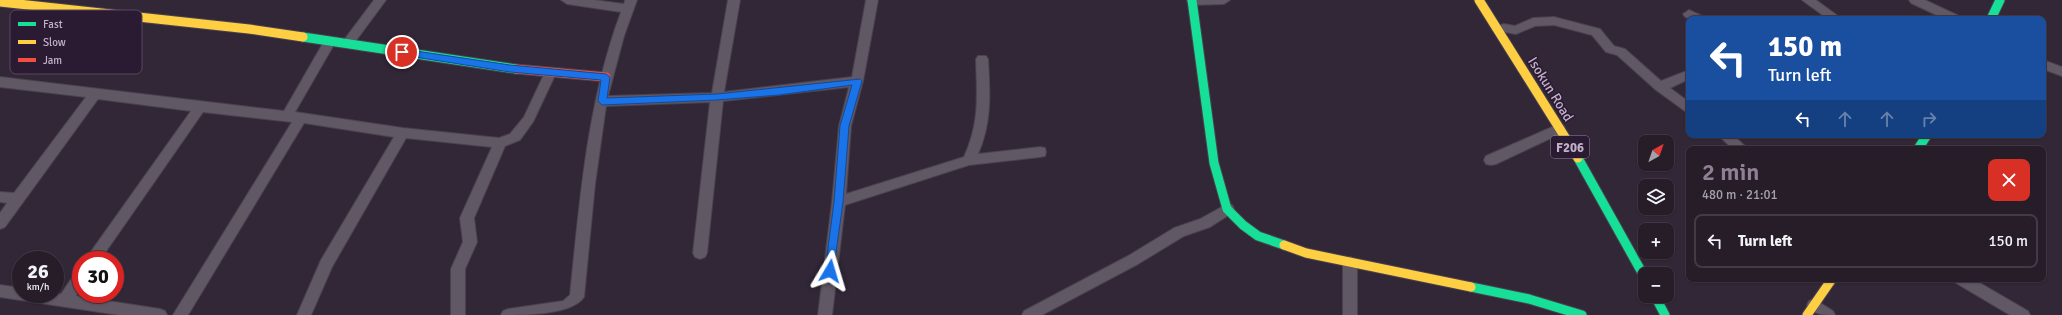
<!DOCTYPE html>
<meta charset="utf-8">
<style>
:root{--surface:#261d29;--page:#2e2631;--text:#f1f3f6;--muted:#a4a2a8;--line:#423b46;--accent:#908096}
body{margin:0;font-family:Signika,sans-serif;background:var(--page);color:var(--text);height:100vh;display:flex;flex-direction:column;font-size:15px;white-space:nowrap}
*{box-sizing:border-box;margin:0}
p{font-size:13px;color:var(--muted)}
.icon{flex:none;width:22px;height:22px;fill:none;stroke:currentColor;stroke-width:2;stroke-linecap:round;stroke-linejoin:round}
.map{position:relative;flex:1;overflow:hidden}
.panel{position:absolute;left:1686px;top:146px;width:360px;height:136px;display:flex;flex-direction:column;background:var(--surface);border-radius:8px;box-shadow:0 1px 3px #0004,0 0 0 1px var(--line)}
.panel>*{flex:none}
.hud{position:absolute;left:1686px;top:16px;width:360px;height:122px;border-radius:8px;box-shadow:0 1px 3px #0004,0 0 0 1px var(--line);background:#1a4fa0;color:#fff;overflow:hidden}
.needle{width:26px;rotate:40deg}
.tools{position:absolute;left:1638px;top:135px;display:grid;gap:8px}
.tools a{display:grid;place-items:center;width:36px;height:36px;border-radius:8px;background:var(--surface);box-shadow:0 1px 3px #0004,0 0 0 1px var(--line);font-size:20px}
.speed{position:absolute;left:12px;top:251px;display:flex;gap:8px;font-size:20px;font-weight:700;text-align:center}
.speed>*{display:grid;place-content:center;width:52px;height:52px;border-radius:50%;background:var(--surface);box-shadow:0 1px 3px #0004,0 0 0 1px var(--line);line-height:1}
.speed small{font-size:10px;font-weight:400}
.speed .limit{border:6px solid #d22;background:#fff;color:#111}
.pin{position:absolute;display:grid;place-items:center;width:34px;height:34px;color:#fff;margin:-17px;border:2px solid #fff;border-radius:50%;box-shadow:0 1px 4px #0007}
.me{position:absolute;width:44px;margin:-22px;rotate:7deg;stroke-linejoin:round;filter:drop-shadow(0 0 3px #0008)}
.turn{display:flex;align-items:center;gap:14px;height:84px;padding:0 16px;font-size:18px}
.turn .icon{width:52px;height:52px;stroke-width:2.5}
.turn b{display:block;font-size:28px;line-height:34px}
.lanes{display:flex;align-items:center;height:38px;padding:0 16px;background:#0003;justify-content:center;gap:20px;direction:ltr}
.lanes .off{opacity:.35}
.round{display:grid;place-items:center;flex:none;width:42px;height:42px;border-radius:8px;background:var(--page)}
.overview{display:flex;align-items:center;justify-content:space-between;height:68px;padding:0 16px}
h1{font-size:24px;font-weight:600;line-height:30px;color:var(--accent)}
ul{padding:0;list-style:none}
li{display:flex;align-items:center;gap:12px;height:54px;margin:0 8px 6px;padding:0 8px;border:2px solid var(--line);border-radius:8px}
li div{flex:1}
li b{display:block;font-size:15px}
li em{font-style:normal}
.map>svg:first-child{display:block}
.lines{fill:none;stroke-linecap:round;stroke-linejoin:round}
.street-casing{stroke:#4a424e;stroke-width:2}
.fast-casing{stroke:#4a424e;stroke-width:11}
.slow-casing{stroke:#4a424e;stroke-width:11}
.jam-casing{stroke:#4a424e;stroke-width:11}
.street{fill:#605864;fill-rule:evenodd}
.fast{stroke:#16e098;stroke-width:9}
.slow{stroke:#ffcf43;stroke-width:9}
.jam{stroke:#f24e42;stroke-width:9}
.route{fill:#1a73e8;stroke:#114b97}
.labels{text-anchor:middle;stroke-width:3;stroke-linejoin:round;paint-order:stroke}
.shield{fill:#2a1a32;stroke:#94839c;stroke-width:1}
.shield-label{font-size:13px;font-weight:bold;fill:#c2b0c9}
.street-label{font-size:14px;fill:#c2b0c9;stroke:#2a1a32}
.key{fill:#2a1a32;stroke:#58475f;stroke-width:1}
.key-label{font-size:11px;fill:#c2b0c9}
</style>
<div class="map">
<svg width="2062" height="315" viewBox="0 0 2062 315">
<rect width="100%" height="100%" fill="#322737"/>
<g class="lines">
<defs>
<path id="street" d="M374,0H386L352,46H344L342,43L344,40Z
M561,0H594L624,4L625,0H637L624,36L608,96L712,93L728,0H740L724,92L852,77L866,0H878L863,81L851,126L846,194L964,157C980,122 977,96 976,59L978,56H986L988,59C990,93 992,122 978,154L1040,147L1045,148L1046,152L1045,156L1040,157L969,165L845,205L832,315H818L832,202L839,126L849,87L723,101L707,253L705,257L700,259L695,257L693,253L710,102L606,106L595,184L584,297C572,315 525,315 501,315L503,311L508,309L563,301L570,295C580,199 587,103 621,12L567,4Z
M1187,0H1230L1224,4L1192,5L1188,4Z
M1802,0H1816L1842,19H1828Z
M1909,0H1925L1959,16L1961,19H1945L1911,3Z
M1689,10L1702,16L1704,19C1696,19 1687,21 1683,14Z
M1554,17L1600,29L1614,46L1625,49L1661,81L1689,70V79L1670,88L1689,102V114L1656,90L1617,55L1606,52L1592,35L1554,25L1535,26L1516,34L1504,32L1498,34L1492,30L1494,27L1504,24L1515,26L1533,18Z
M330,37L336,41L295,112L403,128L499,138L510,134L524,117L547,68H555L557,71L533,122L520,140L505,146L474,218L477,242L465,269V315H451V269L463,242L460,218L492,147L406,138L332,267L311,315H297L321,260L394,137L304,123L188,315H173L292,122L203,112L100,260H85L191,111L98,99L5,227L0,229V213L7,203L0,202V192L14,193L86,97L0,87V77L284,111L326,38Z
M2043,60L2062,67V76L2043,69Z
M1559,124L1564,126L1565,129L1564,132L1496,164L1491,165L1486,164L1484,160L1486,156Z
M1718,135H1733L1748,149H1733Z
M1227,204L1232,205L1234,209L1232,213L1210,227L1184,236L1138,264L1042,315H1022L1024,311L1128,256L1174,228L1200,219Z
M1350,257L1355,259L1357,263V315H1343V263L1345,259Z
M81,270V288L76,296L160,309L165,311L167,315H119L0,297V285L21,288V294H61L76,272Z
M1954,279H1973L2028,311L2030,315H2010L1956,283Z
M1814,299L1833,311L1835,315C1824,315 1813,315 1807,305L1809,301Z"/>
<path id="fast" d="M1192,0L1214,163L1227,209L1243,225L1258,236L1284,245
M1991,19L2000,0
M303,37L516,69
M1918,149L1927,135
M1578,158L1645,278
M1471,287L1529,299L1582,315
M1655,296L1665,315"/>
<path id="slow" d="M1479,0L1578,158
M0,2L249,29L303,37
M1284,245L1306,253L1471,287
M1807,315L1832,279"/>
<path id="jam" d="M516,69L606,77"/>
</defs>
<!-- street casing -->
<use href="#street" class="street-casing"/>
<!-- fast casing -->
<use href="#fast" class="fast-casing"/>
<!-- slow casing -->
<use href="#slow" class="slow-casing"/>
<!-- jam casing -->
<use href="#jam" class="jam-casing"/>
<!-- street -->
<use href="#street" class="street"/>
<!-- fast -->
<use href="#fast" class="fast"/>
<!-- slow -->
<use href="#slow" class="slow"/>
<!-- jam -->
<use href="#jam" class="jam"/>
</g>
<!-- route -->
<path class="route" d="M402,49L510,65L606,74L610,77L607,98L717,94L860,79L862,81L849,126L843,202L833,274L830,275L825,271L834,202L840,126L852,85L779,95L717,100L602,105L598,101L601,80L510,72L402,55L397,52Z"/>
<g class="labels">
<!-- shield labels -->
<rect class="shield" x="1551" y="136" width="38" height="22" rx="3"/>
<g class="shield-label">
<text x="1570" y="152">F206</text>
</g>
<!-- street labels -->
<g class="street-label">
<text transform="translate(1551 89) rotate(58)" y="5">Isokun Road</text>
</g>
</g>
<!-- legend -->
<rect x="10" y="10" width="132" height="64" rx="6" class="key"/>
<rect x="18" y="22" width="18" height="4" fill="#16e098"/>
<rect x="18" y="40" width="18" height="4" fill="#ffcf43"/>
<rect x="18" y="58" width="18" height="4" fill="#f24e42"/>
<g class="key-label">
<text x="43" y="28">Fast</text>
<text x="43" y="46">Slow</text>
<text x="43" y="64">Jam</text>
</g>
</svg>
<div class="tools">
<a><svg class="needle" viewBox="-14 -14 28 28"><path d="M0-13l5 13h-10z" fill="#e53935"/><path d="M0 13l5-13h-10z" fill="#a4a2a8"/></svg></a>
<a><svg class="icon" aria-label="layers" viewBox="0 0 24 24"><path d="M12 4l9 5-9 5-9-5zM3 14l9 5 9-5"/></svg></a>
<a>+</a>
<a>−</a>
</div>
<div class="speed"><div>26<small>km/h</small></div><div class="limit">30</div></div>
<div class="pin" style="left:402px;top:52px;background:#d93025"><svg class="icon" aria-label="arrive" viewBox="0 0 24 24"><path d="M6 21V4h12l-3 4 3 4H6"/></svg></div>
<svg class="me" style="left:830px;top:271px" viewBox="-20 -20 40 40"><path d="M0-17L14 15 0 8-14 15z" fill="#1a73e8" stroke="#fff" stroke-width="4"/></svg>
<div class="hud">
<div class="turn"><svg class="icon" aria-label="left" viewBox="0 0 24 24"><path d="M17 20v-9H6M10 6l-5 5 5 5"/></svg><div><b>150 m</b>Turn left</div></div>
<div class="lanes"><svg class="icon" aria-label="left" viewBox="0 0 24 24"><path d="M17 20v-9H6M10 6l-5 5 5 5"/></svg><svg class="icon off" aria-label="ahead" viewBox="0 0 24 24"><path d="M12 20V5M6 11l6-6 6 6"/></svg><svg class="icon off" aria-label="ahead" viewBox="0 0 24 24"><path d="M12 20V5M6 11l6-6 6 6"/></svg><svg class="icon off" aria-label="right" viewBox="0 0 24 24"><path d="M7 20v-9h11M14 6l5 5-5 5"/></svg></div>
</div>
<section class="panel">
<div class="overview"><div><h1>2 min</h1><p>480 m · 21:01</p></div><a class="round" style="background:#d93025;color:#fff"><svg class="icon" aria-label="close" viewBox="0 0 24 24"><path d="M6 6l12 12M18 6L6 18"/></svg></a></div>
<ul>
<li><svg class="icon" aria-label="left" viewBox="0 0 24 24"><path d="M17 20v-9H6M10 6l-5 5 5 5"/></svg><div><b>Turn left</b></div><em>150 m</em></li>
</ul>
</section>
</div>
